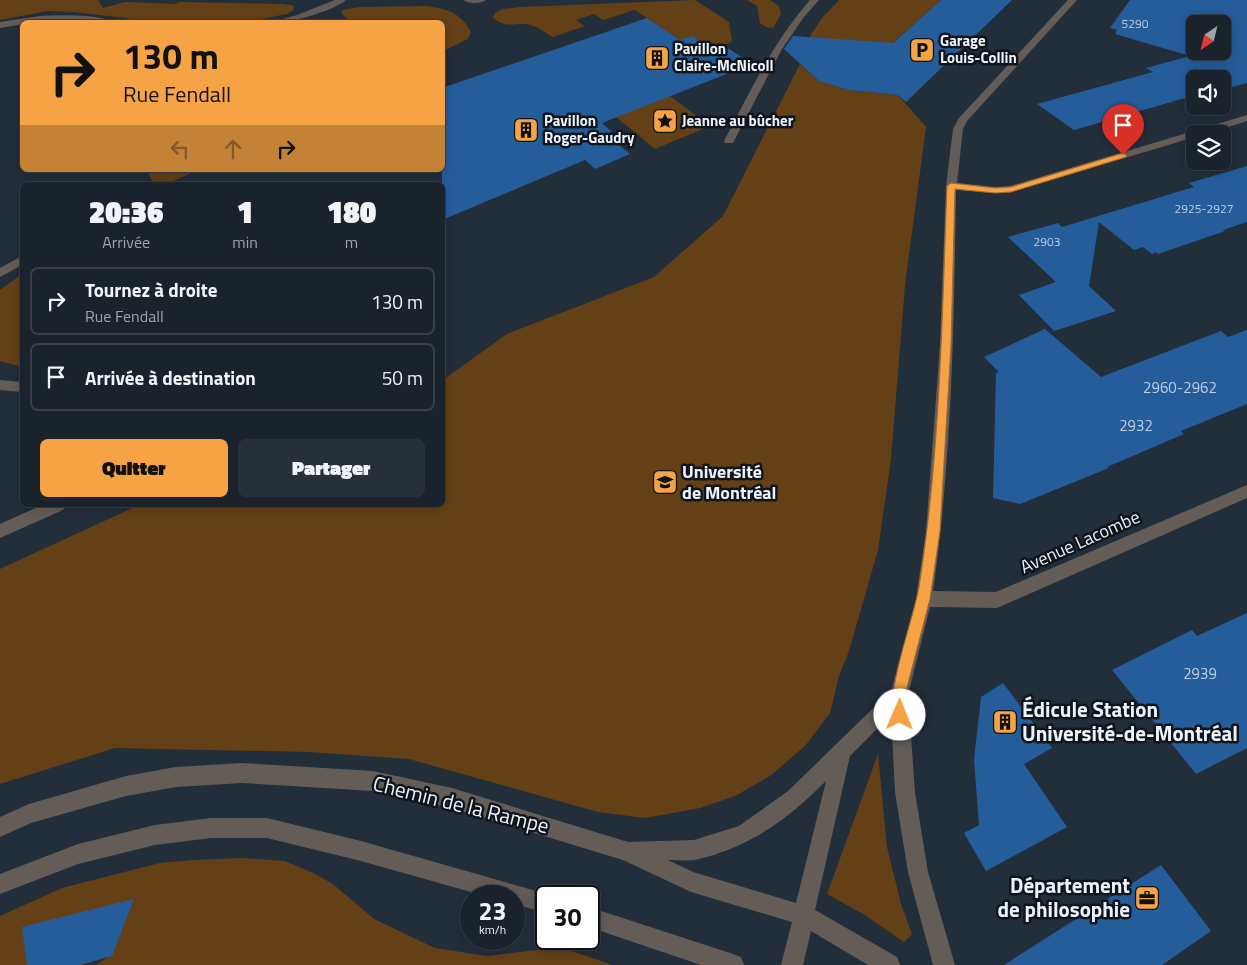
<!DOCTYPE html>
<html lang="fr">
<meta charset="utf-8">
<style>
:root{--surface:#1a222c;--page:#272f38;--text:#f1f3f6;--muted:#9fa4a9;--line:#383f48;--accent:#f5a345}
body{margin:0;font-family:"Titillium Web",sans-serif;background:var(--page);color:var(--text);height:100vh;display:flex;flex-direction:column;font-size:19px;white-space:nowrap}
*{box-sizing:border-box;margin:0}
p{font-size:16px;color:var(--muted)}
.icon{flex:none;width:28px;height:28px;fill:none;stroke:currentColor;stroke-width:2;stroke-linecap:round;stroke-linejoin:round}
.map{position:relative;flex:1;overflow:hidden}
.sheet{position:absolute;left:20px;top:182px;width:425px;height:325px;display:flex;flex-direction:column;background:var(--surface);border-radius:8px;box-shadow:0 2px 12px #0003,0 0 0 1px var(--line)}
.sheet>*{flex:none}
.hud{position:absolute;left:20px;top:20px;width:425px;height:152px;border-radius:8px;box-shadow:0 2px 12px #0003,0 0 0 1px var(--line);background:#f5a345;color:#111;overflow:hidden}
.needle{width:32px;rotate:215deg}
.controls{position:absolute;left:1186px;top:15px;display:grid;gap:10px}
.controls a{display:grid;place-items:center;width:45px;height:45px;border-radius:8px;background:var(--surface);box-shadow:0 2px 12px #0003,0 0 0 1px var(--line);font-size:25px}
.speed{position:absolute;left:460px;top:885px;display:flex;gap:10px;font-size:25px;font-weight:700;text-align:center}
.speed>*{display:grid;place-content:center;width:65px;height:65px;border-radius:50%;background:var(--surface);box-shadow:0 2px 12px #0003,0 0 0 1px var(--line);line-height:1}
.speed small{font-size:12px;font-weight:400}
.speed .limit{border:2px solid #111;border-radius:8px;background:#fff;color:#111}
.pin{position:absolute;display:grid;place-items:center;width:42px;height:42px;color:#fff;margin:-51px -21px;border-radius:50% 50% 50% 0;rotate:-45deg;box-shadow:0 0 5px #0007}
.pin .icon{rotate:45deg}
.me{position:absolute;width:55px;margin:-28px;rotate:1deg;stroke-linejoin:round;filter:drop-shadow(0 0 4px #0008)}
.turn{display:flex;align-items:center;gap:18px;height:105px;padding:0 20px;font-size:22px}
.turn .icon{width:65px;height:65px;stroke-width:2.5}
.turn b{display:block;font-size:35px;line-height:42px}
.lanes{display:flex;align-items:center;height:48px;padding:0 20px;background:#0003;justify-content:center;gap:25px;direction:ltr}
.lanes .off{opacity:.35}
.eta{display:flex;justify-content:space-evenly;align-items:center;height:85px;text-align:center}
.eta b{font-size:30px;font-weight:800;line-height:35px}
.button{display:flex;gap:10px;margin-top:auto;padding:10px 20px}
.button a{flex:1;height:58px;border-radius:8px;background:var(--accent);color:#111;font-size:20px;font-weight:800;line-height:58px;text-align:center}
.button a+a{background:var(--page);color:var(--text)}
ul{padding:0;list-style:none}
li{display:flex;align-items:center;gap:15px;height:68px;margin:0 10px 8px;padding:0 10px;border:2px solid var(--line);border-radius:8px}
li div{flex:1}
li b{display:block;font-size:19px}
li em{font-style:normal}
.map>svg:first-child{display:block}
.green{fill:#644016}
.building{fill:#255d9b;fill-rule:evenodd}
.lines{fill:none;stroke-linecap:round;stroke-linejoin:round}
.lane{fill:#645d57;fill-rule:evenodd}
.street{fill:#645d57;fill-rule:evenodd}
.route{fill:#f5a345;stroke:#9f6a2d}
.labels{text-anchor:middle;stroke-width:5;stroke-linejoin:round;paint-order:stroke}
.far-number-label{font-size:12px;fill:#bacee4}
.far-poi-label{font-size:15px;font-weight:bold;fill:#ecf3fc;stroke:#10151b;text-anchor:start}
.number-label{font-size:15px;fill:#bacee4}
.poi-label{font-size:18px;font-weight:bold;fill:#ecf3fc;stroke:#10151b;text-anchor:start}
.street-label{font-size:18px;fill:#ecf3fc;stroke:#10151b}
.near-poi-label{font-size:21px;font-weight:bold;fill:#ecf3fc;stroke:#10151b;text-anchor:start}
.near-street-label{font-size:21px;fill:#ecf3fc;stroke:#10151b}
</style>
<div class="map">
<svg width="1247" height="965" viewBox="0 0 1247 965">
<rect width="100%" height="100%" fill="#232e3b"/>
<!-- green -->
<path class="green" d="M0,0H98L103,8L125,2L176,4L179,2L281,4L292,5L294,7L293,10L287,14L246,22H159L73,12L48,11L0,20Z
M695,0L729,22L732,42L712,49L680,40L635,10L603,20L594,14L576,20L585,26L553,37C546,33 538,27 531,25C517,21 508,30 493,18L495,13L503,9L520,7Z
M747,0H770L779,6L781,14L773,28L766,27L760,23L757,6Z
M839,0H941L861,71L820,56L810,36L822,18Z
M428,6C449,10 460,12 471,32L468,39L443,51L442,22H396L394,20L387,22H351L342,14V10L360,7Z
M800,64L819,81L849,90L898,95L926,127L905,285L891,459L878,550L849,651L839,676L830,713L805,746L770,776L735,796L700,808L645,818L598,812L409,759L309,752L115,748L0,784V569L139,505H442L443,380L507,334L654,277L723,216Z
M670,96L710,126L655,149L616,117Z
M147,170H199C184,175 170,185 154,185Z
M22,274V367L0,361V290Z
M878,754L887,847L901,904L912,934L904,942L865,915L827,894Z
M243,858L285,861L313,873L333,884L374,919L435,948L487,956L561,947L612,965H96L108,957L81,965H0V916L62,888L160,863L193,860Z"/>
<!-- building -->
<path class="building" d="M941,0H1012L906,102L898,95L849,90L819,81L784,49L793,36L893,43Z
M1130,0H1247V83L1228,88L1222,85V79H1213L1195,68V98L1192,96L1074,130L1037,104L1153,72L1146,68L1190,56L1115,34L1117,30L1110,28ZM1195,24H1222V51H1195Z
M647,18L680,40L692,36L712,49L723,45L752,64L602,123L625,144L620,146L630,154L595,169L585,160L442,220V88Z
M1247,166V222L1223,230L1225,231L1158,254L1156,252L1152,254L1143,247L1134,250L1099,222L1089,286L1116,311L1054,331L1019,295L1056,282L1008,237L1058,223L1062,227L1194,187L1189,183Z
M1045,329L1101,377L1221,331L1228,337L1247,330V404L1181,431L1184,434L1107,467L1109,468L1020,504L993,498L996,373L999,372L984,357Z
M1247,613V748L1196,774L1112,670L1192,630L1197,636Z
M1003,683L1052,748L1024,764L1067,827L986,871L964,833L979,825L974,760L981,697Z
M1161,865L1211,931L1162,965H1004Z
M134,899L112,956L79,965H27L22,927Z"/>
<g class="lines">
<!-- lane -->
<path class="lane" d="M335,0H346C333,11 289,24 272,22L297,15Z
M463,0H486C481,4 468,4 463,0Z
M810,0H819L804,17L782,49L734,141L733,143H725L724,141C750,92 773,42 810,0Z
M40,16C55,15 101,14 111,22L40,21L0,28V22Z
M22,256V265L0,277V268Z
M0,380L22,382V392L0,390Z
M42,505H66L63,510L0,538V524Z
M899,686L905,689L908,695L905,701L850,756L815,910L897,957L900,965H868L811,931L803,965H781L792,922L691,892L623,860L452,808L373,791L242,783L176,787L126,796L31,823L0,837V817L29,804L126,776L176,767L242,763L373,771L452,788L628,842L694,840L739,826L788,791L893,689ZM826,781L796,903L693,872L668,860C677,860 687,861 695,860C749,848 788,819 826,781Z
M211,818H267L361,841L554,896H546V913L514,904V896H485L361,861L267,838H211L155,845L78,864L0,894V874L78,844L155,825Z
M589,907L733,954L741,957L744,965H701L589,927Z"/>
<!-- street -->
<path class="street" d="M1068,0H1077L967,121L963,129L957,183L995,187L1010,186L1247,115V121L1206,134H1195V137L1011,192L995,193L956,190C954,324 952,458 933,591L996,592L1247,485V498L997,608L930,607L908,695L915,792L928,872L955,965H933L908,872L895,792L890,695L916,599L926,531L940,345L946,186L953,129L959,118Z"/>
</g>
<!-- route -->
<path class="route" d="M1123,153L1127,155L1126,157L1011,192L995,193L955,189L951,345L940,531L930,599L905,695L907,715L905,720L900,722L895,720C884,695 914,618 919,587C940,455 942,320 947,186L951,183L995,188L1011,187Z"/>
<!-- icons -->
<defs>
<symbol id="parking-square" viewBox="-11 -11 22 22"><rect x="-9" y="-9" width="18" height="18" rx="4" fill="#f5a345" stroke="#10151b"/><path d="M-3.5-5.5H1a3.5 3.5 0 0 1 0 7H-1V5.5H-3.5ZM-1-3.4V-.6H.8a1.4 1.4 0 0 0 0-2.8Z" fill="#111"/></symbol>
<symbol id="building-square" viewBox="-11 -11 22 22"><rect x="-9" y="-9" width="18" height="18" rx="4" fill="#f5a345" stroke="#10151b"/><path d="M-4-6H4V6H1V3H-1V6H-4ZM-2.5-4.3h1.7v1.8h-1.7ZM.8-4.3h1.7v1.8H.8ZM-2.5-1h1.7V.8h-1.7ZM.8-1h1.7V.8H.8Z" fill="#111"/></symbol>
<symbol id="sight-square" viewBox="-11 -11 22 22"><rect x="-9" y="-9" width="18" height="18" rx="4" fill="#f5a345" stroke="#10151b"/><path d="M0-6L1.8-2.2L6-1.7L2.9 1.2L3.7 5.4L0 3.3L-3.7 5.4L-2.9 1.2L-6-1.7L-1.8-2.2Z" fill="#111"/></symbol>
<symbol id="university-square" viewBox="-11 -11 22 22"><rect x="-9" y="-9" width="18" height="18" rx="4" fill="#f5a345" stroke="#10151b"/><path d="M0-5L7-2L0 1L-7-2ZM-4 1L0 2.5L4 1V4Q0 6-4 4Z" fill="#111"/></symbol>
<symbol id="office-square" viewBox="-11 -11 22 22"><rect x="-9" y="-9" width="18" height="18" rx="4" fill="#f5a345" stroke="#10151b"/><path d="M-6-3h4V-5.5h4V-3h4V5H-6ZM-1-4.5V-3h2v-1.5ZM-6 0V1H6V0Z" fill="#111"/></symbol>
</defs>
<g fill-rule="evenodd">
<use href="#parking-square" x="908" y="36" width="28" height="28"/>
<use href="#building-square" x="643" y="44" width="28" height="28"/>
<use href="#sight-square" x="651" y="107" width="28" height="28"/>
<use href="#building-square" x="512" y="116" width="28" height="28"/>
<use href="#university-square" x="651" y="468" width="28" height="28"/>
<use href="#building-square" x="991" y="708" width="28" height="28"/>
<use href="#office-square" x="1133" y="884" width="28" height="28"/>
</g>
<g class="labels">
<!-- far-number labels -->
<g class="far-number-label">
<text x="1135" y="28">5290</text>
<text x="1204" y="213">2925-2927</text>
<text x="1047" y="246">2903</text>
</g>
<!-- far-poi labels -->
<g class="far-poi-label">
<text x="940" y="46">Garage<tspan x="940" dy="17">Louis-Collin</tspan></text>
<text x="674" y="54">Pavillon<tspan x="674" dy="17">Claire-McNicoll</tspan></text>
<text x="544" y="126">Pavillon<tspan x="544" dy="17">Roger-Gaudry</tspan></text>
<text x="682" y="126">Jeanne au bûcher</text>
</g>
<!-- number labels -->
<g class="number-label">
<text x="1180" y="393">2960-2962</text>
<text x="1136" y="431">2932</text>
<text x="1200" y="679">2939</text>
</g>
<!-- poi labels -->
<g class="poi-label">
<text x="682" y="478">Université<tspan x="682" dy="21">de Montréal</tspan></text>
</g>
<!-- street labels -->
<g class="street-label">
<text transform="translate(1080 542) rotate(-24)" y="6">Avenue Lacombe</text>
</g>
<!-- near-poi labels -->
<g class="near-poi-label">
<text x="1022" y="717">Édicule Station<tspan x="1022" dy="24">Université-de-Montréal</tspan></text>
<text x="1130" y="893" text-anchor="end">Département<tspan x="1130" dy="24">de philosophie</tspan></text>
</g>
<!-- near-street labels -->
<g class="near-street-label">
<text transform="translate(461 805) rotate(14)" y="7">Chemin de la Rampe</text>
</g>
</g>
</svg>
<div class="controls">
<a><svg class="needle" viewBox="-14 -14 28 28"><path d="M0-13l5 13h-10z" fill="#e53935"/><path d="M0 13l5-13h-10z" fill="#9fa4a9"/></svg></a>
<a><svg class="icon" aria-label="sound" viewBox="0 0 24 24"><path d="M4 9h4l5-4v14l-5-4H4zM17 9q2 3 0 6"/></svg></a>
<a><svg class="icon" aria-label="layers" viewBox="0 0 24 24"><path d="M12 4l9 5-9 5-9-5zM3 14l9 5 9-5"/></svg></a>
</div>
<div class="speed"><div>23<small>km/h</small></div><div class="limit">30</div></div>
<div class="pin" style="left:1123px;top:155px;background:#d93025"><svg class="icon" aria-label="arrive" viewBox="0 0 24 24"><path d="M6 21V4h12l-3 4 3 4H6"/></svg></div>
<svg class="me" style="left:900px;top:715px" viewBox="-20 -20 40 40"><circle r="19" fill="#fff"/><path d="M0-13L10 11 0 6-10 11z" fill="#f5a345"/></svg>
<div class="hud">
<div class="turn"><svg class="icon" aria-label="right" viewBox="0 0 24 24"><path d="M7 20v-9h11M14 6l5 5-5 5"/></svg><div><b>130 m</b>Rue Fendall</div></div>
<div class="lanes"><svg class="icon off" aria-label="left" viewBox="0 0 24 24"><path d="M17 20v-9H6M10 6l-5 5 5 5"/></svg><svg class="icon off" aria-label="ahead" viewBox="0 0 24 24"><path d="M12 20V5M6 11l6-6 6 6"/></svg><svg class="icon" aria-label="right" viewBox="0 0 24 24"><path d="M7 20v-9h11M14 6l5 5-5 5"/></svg></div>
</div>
<section class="sheet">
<div class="eta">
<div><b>20:36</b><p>Arrivée</p></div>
<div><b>1</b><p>min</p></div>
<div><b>180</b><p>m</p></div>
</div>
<ul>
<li><svg class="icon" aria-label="right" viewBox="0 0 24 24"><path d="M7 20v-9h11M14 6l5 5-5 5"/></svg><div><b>Tournez à droite</b><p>Rue Fendall</p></div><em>130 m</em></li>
<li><svg class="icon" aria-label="arrive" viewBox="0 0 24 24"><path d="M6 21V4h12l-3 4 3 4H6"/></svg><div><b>Arrivée à destination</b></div><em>50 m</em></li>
</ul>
<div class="button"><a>Quitter</a><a>Partager</a></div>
</section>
</div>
